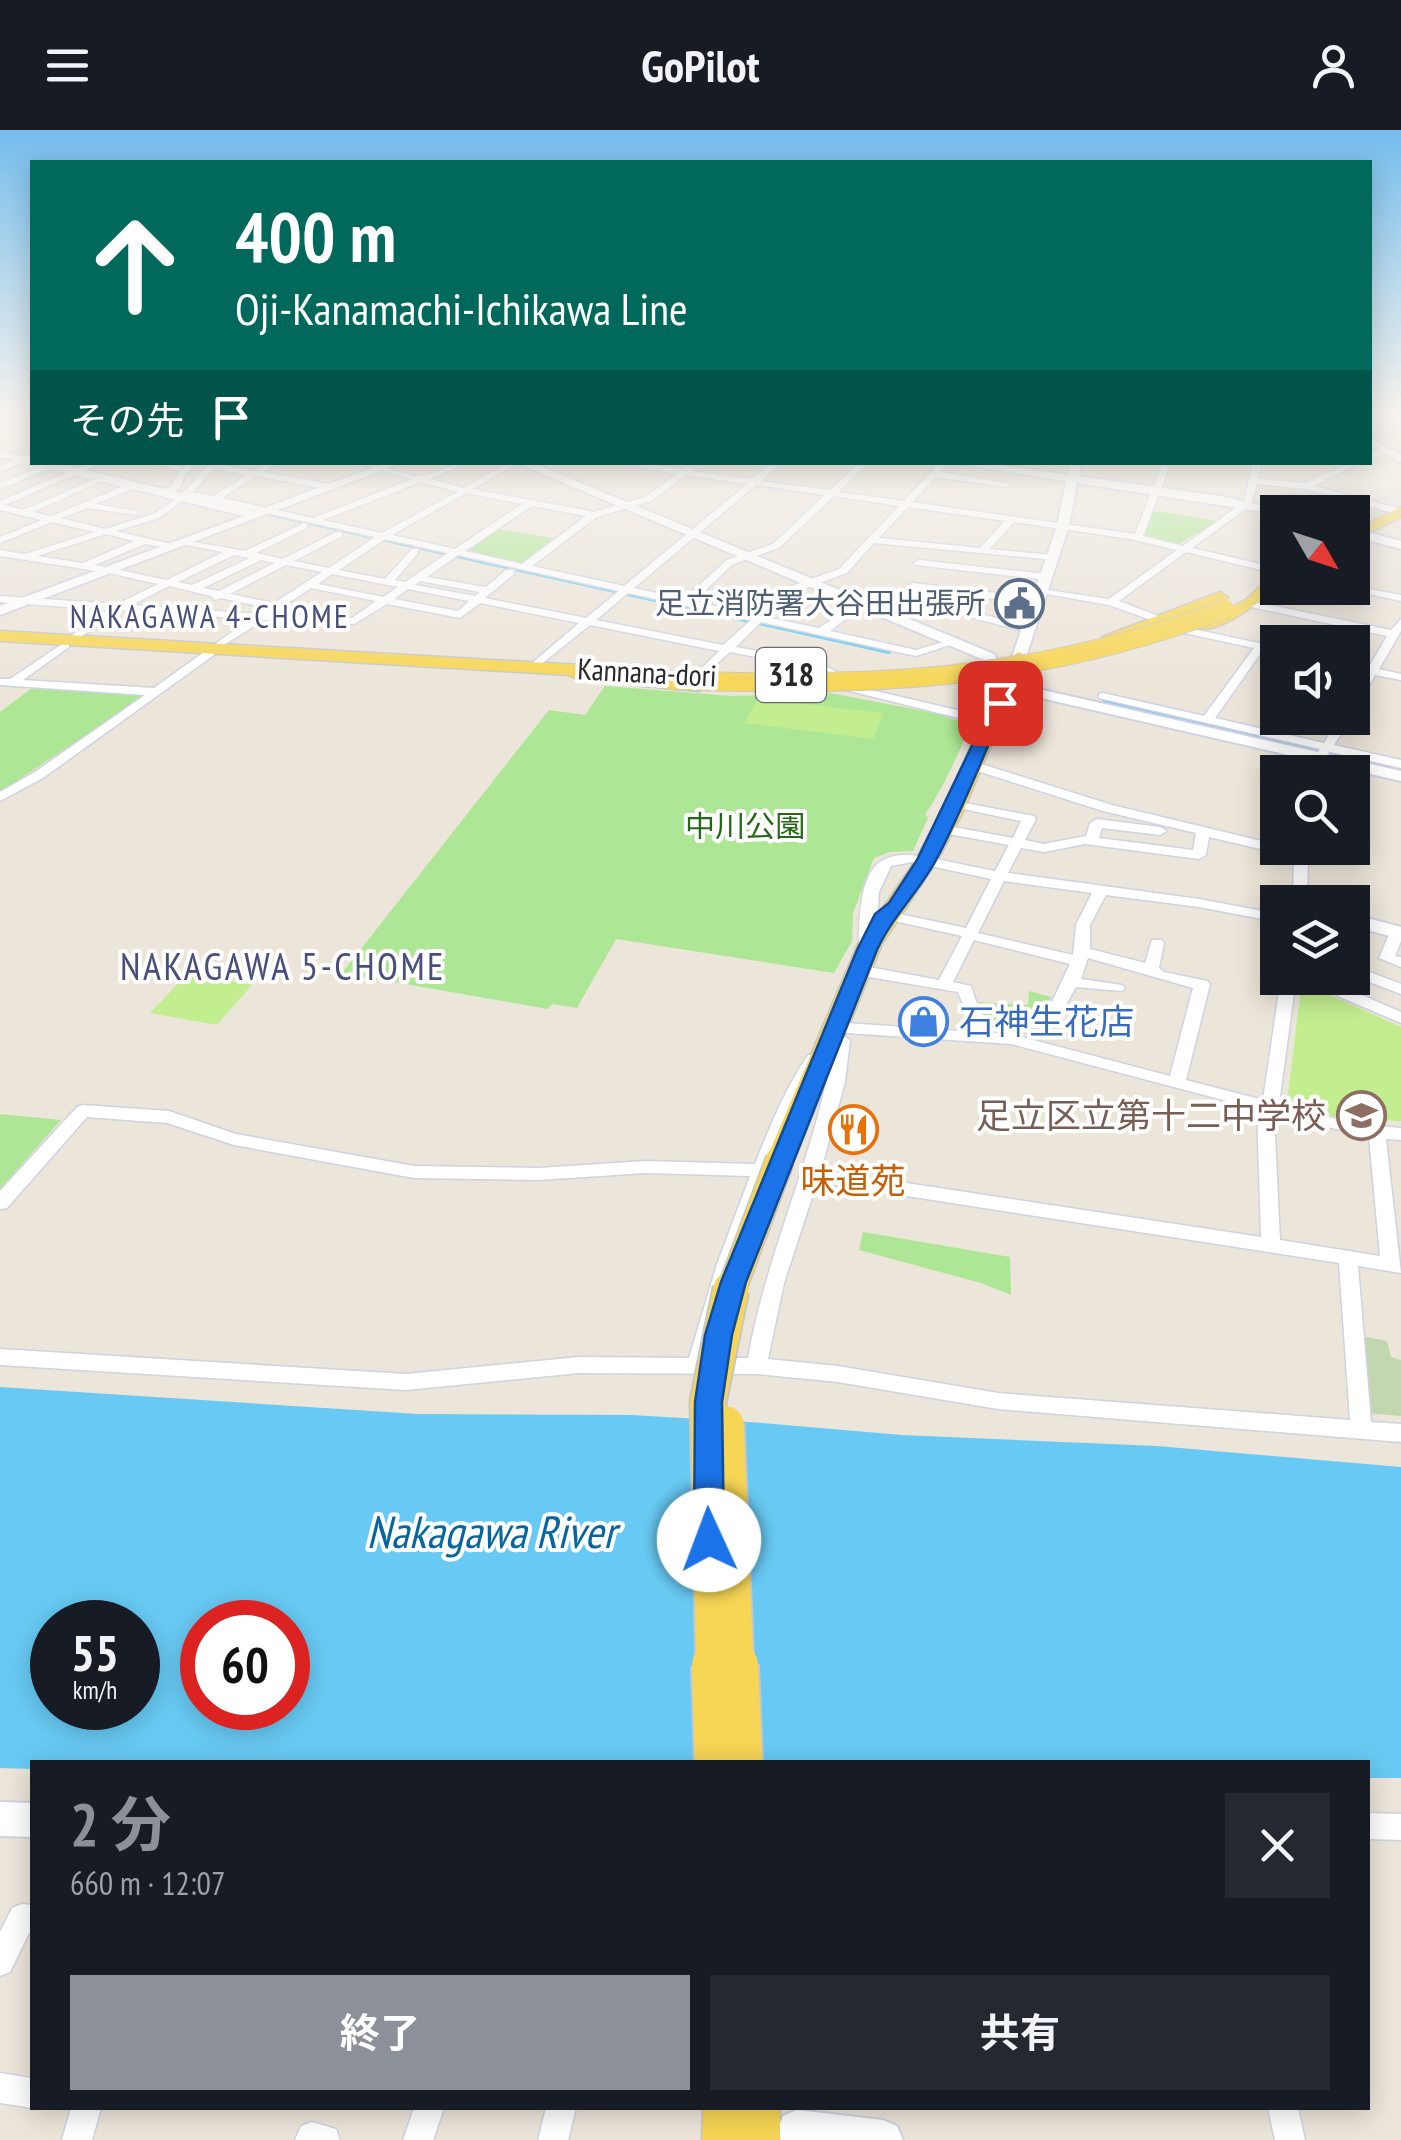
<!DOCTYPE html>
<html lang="ja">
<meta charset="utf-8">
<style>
:root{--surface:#171b24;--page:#242831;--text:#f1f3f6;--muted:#9ea1a6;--accent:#8c9099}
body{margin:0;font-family:"PT Sans Narrow","Noto Sans JP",sans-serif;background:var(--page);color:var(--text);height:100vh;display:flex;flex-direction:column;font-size:38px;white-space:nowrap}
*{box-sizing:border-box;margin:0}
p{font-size:32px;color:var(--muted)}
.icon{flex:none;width:55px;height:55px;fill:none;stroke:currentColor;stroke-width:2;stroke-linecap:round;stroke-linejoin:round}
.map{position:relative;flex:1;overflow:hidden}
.panel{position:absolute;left:30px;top:1630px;width:1340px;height:350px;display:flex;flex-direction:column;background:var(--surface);border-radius:0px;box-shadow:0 5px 25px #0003}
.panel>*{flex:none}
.top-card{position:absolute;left:30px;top:30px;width:1342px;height:305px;border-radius:0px;box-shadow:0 5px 25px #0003;background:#00695c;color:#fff;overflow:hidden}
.needle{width:65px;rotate:129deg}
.controls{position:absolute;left:1260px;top:365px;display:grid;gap:20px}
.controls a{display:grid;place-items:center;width:110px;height:110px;border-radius:0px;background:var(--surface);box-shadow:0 5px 25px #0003;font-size:50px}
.speed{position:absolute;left:30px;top:1470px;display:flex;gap:20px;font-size:50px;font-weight:700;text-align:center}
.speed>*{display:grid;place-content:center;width:130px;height:130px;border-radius:50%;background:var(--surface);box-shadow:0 5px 25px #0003;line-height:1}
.speed small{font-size:25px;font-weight:400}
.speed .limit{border:15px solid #d22;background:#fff;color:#111}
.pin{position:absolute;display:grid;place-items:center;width:85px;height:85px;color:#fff;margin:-42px;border-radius:20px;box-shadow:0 5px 15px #0006}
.me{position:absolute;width:110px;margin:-55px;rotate:358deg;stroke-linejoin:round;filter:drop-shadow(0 0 8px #0008)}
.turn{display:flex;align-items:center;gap:35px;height:210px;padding:0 40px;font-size:45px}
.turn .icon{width:130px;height:130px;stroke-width:2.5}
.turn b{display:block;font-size:70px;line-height:85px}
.then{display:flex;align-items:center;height:95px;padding:0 40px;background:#0003;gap:20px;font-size:38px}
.round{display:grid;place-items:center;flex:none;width:105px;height:105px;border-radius:0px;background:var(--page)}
.summary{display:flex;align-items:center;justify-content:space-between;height:170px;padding:0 40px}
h1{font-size:60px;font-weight:700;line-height:75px;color:var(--accent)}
.primary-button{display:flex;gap:20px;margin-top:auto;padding:20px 40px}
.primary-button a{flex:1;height:115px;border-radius:0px;background:var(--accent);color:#fff;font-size:40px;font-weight:700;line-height:115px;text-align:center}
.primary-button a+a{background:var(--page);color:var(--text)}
header{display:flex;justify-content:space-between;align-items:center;height:130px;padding:0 40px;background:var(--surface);font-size:45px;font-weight:700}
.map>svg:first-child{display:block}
.green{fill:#ade694}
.cemetery{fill:#c2d7b0}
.pitch{fill:#c2ee8f}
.water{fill:#68caf4;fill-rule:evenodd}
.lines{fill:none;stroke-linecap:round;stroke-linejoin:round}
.stream-far1{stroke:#68caf4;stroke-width:2.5}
.stream{stroke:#68caf4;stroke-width:4}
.minor-casing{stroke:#cfd2e3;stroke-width:3}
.tertiary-casing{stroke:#cfd2e3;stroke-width:4}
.primary-casing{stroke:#c7c7c7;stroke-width:3}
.minor{fill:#fff;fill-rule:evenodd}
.tertiary{fill:#fff;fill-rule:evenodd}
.primary{fill:#f7d655;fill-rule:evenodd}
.primary-bridge-far3-casing{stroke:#c7c7c7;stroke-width:20;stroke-linecap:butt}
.primary-bridge-far2-casing{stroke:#c7c7c7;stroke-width:31;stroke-linecap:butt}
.primary-bridge-far1-casing{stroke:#c7c7c7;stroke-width:39;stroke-linecap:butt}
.primary-bridge-casing{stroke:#c7c7c7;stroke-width:48;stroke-linecap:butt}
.primary-bridge-far3{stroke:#f7d655;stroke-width:18}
.primary-bridge-far2{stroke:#f7d655;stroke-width:28}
.primary-bridge-far1{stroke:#f7d655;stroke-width:35}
.primary-bridge{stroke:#f7d655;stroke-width:44}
.route{fill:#1a73e8;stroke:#114b97;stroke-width:2.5}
.labels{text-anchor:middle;stroke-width:8;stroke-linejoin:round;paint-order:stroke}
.far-service-label{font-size:30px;fill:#4e5e75;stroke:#fff;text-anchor:end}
.far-street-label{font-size:30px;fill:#292929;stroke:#fff}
.far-park-label{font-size:30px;fill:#256916;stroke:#fff}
.far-neighbourhood-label{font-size:32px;letter-spacing:2.5px;fill:#484f7c;stroke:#fff}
.shield{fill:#fff;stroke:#696969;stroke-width:2.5}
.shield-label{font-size:32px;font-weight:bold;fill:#292929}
.shop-label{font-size:35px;fill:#366cbe;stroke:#fff;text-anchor:start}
.education-label{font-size:35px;fill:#785e54;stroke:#fff;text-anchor:end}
.food-label{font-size:35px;fill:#c56008;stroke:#fff}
.neighbourhood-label{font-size:38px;letter-spacing:2.5px;fill:#484f7c;stroke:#fff}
.near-water-label{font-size:45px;font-style:italic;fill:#07669f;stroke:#fff}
</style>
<header><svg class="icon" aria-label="menu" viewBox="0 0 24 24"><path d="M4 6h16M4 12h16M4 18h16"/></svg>GoPilot<svg class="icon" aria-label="person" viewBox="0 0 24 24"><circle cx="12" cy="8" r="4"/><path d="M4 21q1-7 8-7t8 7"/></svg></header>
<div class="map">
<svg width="1401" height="2010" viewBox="0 0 1401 2010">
<rect width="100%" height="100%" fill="#ece5da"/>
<!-- green -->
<path class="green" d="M1158,381L1217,391L1178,415L1145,405L1153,382Z
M495,399L558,409L524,433L466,422Z
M605,556L732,566L830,563L940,584L968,595C969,607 933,676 925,684L928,688L913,721L890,722L874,728L853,783L852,811L834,843L616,809L577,878L552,874L548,879L342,843L549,580L585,585Z
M32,558L148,564L0,662V582Z
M1029,861L1051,867L1047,878L999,901L986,899L983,883L975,872L1028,875Z
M0,984L61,990L0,1059Z
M863,1102L1010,1127L1011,1165L981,1153L859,1120Z"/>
<!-- cemetery -->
<path class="cemetery" d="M1362,1206L1387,1211L1391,1227L1401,1230V1286L1367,1283Z"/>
<!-- pitch -->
<path class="pitch" d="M758,569L883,583L873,609L744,593Z
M188,843L252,855L217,895L150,883Z
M1301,859L1330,865L1401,897V991C1367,989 1312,992 1288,964Z"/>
<!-- water -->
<path class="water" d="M0,1257L418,1284L632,1285L749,1292L902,1305L1157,1316L1401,1337V1648H1368V1632H32V1639L0,1638ZM52,1492H138V1578H52ZM202,1492H288V1578H202Z"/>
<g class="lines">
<!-- stream-far1 -->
<path class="stream-far1" d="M262,383L490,434"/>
<!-- stream -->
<path class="stream" d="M479,431L889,522
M1104,572L1401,640"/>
<defs>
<path id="minor" d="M1383,318L1386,323L1370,330V324Z
M29,324H32V329L0,342V336Z
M92,332H105L5,375L23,380L102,346L109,348L33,382L51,386L131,353H137V357L95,374L137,381V385L87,378L61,388L105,399L153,384L178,368L211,332L253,341L266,332H277L263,342L335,355L332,360L256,346L222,368L313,388L412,349L354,332C376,332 404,347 420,346C437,345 451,332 469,332L430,349L464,358L509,332H520L473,359L594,382L645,367L677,344L609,332H634L683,339L689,336L692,341L752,349L772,332H782L761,351L830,360L860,332H869L839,362L904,371L940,332H949L940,342L1011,354L1007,357L936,347L912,372L1135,404L1163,332H1171L1143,406L1183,416L1244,372L1253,332H1261L1258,349L1305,353L1350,332H1362L1314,356L1401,379V385L1306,359L1257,354L1251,375L1192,418L1278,438V444L1186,422L1119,471L1166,489L1167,491L1162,494L1109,475L1036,462L1041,459L1109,469L1177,420L1130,409L1014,392L990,419L1052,425L1057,428L1055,430L874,413L847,443L789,464L766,487L819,498L860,470L864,471V475L830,501L916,520L954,509L959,512L916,526L761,492L736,517L818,532L837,542V546L833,547L815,538L730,522L703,546L697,543L719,521L590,495L534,540L528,537L530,535L579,493L480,473L460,488L387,474L354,494L264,490L214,521V525L43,648L0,671V662L35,642L145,565L0,555V549H10L65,512L69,513V517L23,550L154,558L250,489L120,480L72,513L67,510L68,508L107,480L0,472V466L117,474L158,454L109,443L0,426V420L25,424L95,402L52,392L0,413V407L42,390L0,380V371ZM214,339L247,345L213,366L193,362ZM686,345L747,354L624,456L532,436L597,387L651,371ZM421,352L457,362L382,403L323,390ZM756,355L825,365L773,414L727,430L684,469L634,458ZM466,363L522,374L455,419L392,405ZM189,366L375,407L329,438L294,431L342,406V402H336L283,429L256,423L307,398V394L304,393L245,421L182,410V414L223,422L167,450L95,435L145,414L175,419V415L116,401L159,388ZM834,366L899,376L839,439L781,460L756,485L694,471L733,434L779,418ZM532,376L586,386L522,434L465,421ZM908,377L1005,391L980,418L879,408ZM106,404L134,411L83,433L37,426ZM385,409L448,423L405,452L395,450L418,423V419H412L385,449L339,440ZM234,425L250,428L192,455L178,452ZM458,425L619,461L586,488L485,468L514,444V440H506L486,457L427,447ZM261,430L275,433L219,461L203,458ZM286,435L322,442L274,473L230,464ZM332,444L398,457L383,467L318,454ZM420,451L480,462L475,466L415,455ZM169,456L211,466L215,470L221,468L267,478L259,484L132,475ZM311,458L376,471L352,488L273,483ZM408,459L469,471L458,481L394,469ZM628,463L751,490L723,515L596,490Z
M148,332L184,337L188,332H198L185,345L179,359L164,365L160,362L172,355L179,341Z
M48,334L55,336L0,359V353Z
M919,430L1046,444L1051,447L1046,450L916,435L914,433Z
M913,453L1038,468L1043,471L1038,474L918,460L915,467L1032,497L1033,499L1028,502L910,472L874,483V479L905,467L908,456Z
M1352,456L1401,465V471L1341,458Z
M1250,471L1391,500L1401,489V501L1379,539L1401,544V550L1375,545L1358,575L1352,578V564L1365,543L1352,540V534L1369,537L1387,506L1246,476V472Z
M1188,498L1278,517V523L1263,520L1215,588L1324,613L1339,588H1351L1334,615L1401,630V638L1330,622L1324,626L1318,622L1320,619L1099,568V564L1103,563L1204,586L1254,518L1184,503L1183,501Z
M850,555L995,589L997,592L991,596L846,560V556Z
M972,631L1112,675L1278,715V718L1306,722L1308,725L1307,772H1293L1294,727L1209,707L1206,725L1199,729L1085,714L1044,722L1021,718L1008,743L1199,769L1278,784V792L1199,777L1106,765L1090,795V819L1145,833L1152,810H1162L1164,813L1159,838L1164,842L1207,851L1210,854L1186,950L1263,970L1281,848H1296L1279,974L1356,994L1401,998V1010L1386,1009L1401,1143L1358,1136L1371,1292L1401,1294V1312L998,1279L838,1252L757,1244L579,1243L406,1260L0,1235V1219L406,1244L579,1227L689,1228L717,1134L750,1046L646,1043L538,1050L414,1048L234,1015L167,993L87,987L7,1078L0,1079V1061L77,977L83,975L169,981L236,1004L414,1036L538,1038L646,1031L755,1034C770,996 785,959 808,925H820L822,929C799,964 784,1003 769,1042C746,1103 725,1164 709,1228H748C767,1119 818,1020 834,910L842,905L850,910L845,952L821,1040L1261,1107L1257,979L1011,914L847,903L839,898L847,893L974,902L958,862L869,847L861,842L869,837L939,850L962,806L890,790L888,787L895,783L966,798L991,749L912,732L891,736L879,762L875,821L867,826L859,821C857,692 903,725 995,741L1009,715L943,703L936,699L943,695L1013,708L1021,691L949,676V670L1034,686L1036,689L1025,710L1044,714L1086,706L1090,693L1097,689L1160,697L1167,701L1160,705L1102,698L1099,708L1193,720L1196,703L1103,681L968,638L966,635ZM1004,751L1092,763L1076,795L1073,825L978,803ZM974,810L1070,834L1050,876L998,903H991L978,877L971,856L953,852ZM1088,828L1193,858L1170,946L1018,906L1062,882L1076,857L1122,861L1125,858L1122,855L1081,849ZM1274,984L1369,1007L1380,1126L1280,1110ZM817,1052L1339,1133L1350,1290L998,1263L838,1236L768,1229L784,1153Z
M1397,798L1401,799V811L1395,826L1401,827V837L1379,828L1390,802Z
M1367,841L1401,854V864L1369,852L1357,863L1401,882V893L1340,867L1314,848H1332L1345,857Z
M1368,1683L1401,1684V1710L1368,1709Z
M22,1774L32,1775V1803H29L10,1842L0,1846V1802L12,1778Z
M0,1943L32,1948L34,1978L0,1973Z
M71,1978H101L92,2010H62Z
M414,1978H444L433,2010H403Z
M546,1978H576L568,2010H538Z
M1268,1978H1298L1305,2010H1275Z
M312,1992L336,1999L340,2010H295L301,1996Z"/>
<path id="tertiary" d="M1370,309L1401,325V332L1370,316Z
M0,321L32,329V332H52L256,381L388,332H404L0,485V476L244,386L0,327Z
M514,332H530L994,524L1012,553L1401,641V651L1002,559L984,530Z
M946,332H979L1068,345L1070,332H1081L1079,346L1220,366L1290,382L1278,384L1077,353L1069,396L1026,527L1019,531L1012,527L1057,396L1066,351Z
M1352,398L1401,411V419L1352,406Z
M1352,784L1401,797V809L1352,796Z
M0,1672L32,1673V1707L0,1706Z
M797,1980L883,1990L897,1996L903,2010H781L777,2000L783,1986Z"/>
<path id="primary" d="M1401,377V387L1352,411V401Z
M1262,455L1270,460C1258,476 1210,509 1192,496L1244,471Z
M1220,462L1228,467L1226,470L1117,511L1102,507Z
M0,501L597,536L605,542L699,551L708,556L699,561L578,550L569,545L0,511Z
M1019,522L1028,527L962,684L937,731L882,814L794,1030L790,1037H770L766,1030L858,814L915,731L941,684L1010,527Z
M703,1978H780V2010H702Z"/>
</defs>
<!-- minor casing -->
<use href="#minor" class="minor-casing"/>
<!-- tertiary casing -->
<use href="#tertiary" class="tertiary-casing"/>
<!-- primary casing -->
<use href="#primary" class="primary-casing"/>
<!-- minor -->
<use href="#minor" class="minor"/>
<!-- tertiary -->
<use href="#tertiary" class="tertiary"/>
<!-- primary -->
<use href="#primary" class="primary"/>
<defs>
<path id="primary-bridge-far3" d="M668,550C867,558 1037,551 1225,479"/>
<path id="primary-bridge-far2" d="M731,1161L780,1030"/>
<path id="primary-bridge-far1" d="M726,1294L736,1538
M714,1538L708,1272L731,1159"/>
<path id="primary-bridge" d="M714,1535L717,1632
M736,1535L740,1632"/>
</defs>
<!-- primary-bridge-far3 casing -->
<use href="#primary-bridge-far3" class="primary-bridge-far3-casing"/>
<!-- primary-bridge-far2 casing -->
<use href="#primary-bridge-far2" class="primary-bridge-far2-casing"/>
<!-- primary-bridge-far1 casing -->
<use href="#primary-bridge-far1" class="primary-bridge-far1-casing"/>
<!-- primary-bridge casing -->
<use href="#primary-bridge" class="primary-bridge-casing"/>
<!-- primary-bridge-far3 -->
<use href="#primary-bridge-far3" class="primary-bridge-far3"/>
<!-- primary-bridge-far2 -->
<use href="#primary-bridge-far2" class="primary-bridge-far2"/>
<!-- primary-bridge-far1 -->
<use href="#primary-bridge-far1" class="primary-bridge-far1"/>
<!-- primary-bridge -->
<use href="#primary-bridge" class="primary-bridge"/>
</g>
<!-- sky -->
<linearGradient id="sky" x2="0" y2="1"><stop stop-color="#75bded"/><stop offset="0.5" stop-color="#f6f3ee"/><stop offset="1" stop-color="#f6f3ee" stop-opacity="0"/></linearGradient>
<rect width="1401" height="563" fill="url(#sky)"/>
<!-- route -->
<path class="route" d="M994,570L1007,573C983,625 963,680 936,730C918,763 892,787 877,820L746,1152L732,1205L722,1272L724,1410L720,1419L709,1423L699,1419L694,1410L695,1272L705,1205L721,1152L857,820L875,784L889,773L917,730Z"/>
<!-- icons -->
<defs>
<symbol id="civic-ring" viewBox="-11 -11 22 22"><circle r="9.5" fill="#fff" stroke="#5c6f8a" stroke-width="1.5"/><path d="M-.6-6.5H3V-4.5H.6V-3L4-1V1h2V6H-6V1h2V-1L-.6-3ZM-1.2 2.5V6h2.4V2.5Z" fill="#5c6f8a"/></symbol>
<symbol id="shop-ring" viewBox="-11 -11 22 22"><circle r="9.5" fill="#fff" stroke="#3f7fe0" stroke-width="1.5"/><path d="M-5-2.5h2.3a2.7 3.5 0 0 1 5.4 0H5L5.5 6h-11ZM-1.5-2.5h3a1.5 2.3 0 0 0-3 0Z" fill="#3f7fe0"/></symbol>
<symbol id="school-ring" viewBox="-11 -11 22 22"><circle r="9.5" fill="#fff" stroke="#8d6e63" stroke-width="1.5"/><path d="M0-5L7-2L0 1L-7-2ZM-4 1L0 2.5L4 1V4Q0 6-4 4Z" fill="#8d6e63"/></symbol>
<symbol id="restaurant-ring" viewBox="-11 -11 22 22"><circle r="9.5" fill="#fff" stroke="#e8710a" stroke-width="1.5"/><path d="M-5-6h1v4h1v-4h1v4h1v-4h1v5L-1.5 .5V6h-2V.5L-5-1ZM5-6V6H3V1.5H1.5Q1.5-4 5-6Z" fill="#e8710a"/></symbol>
</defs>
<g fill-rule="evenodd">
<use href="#civic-ring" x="992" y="446" width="55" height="55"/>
<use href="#shop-ring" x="896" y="864" width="55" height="55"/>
<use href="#school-ring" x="1334" y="958" width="55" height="55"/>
<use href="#restaurant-ring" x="826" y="972" width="55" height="55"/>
</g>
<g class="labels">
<!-- far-service labels -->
<g class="far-service-label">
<text x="985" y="484">足立消防署大谷田出張所</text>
</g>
<!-- far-street labels -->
<g class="far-street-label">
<text transform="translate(647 543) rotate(3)" y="10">Kannana-dori</text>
</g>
<!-- far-park labels -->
<g class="far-park-label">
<text x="745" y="707">中川公園</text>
</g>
<!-- far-neighbourhood labels -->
<g class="far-neighbourhood-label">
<text x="210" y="498">NAKAGAWA 4-CHOME</text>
</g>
<!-- shield labels -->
<rect class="shield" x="756" y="518" width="70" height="54" rx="8"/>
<g class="shield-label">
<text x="791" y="556">318</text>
</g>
<!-- shop labels -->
<g class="shop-label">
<text x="959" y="904">石神生花店</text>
</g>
<!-- education labels -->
<g class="education-label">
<text x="1326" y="998">足立区立第十二中学校</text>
</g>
<!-- food labels -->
<g class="food-label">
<text x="853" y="1063">味道苑</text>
</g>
<!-- neighbourhood labels -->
<g class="neighbourhood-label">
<text x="283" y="850">NAKAGAWA 5-CHOME</text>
</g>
<!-- near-water labels -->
<g class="near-water-label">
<text x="491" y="1418">Nakagawa River</text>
</g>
</g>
</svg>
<div class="controls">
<a><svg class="needle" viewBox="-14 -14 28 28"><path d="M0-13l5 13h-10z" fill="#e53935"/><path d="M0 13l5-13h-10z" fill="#9ea1a6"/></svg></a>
<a><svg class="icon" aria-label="sound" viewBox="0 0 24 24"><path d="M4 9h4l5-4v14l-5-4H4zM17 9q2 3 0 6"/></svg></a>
<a><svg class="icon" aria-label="search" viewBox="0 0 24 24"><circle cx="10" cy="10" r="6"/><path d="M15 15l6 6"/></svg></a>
<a><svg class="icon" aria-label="layers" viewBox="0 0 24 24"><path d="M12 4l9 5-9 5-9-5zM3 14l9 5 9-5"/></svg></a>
</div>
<div class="speed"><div>55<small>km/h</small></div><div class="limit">60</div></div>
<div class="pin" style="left:1000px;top:573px;background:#d93025"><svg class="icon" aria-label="arrive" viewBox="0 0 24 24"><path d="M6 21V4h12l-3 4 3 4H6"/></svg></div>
<svg class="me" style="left:709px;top:1410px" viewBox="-20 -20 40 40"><circle r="19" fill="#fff"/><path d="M0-13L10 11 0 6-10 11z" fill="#1a73e8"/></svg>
<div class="top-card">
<div class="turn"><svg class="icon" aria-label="ahead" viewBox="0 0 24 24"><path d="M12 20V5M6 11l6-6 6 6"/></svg><div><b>400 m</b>Oji-Kanamachi-Ichikawa Line</div></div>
<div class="then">その先<svg class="icon" aria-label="arrive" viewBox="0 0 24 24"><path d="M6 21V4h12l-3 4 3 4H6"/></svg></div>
</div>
<section class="panel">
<div class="summary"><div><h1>2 分</h1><p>660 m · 12:07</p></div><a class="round"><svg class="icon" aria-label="close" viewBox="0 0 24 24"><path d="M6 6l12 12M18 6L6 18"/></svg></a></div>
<div class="primary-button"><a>終了</a><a>共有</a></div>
</section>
</div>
